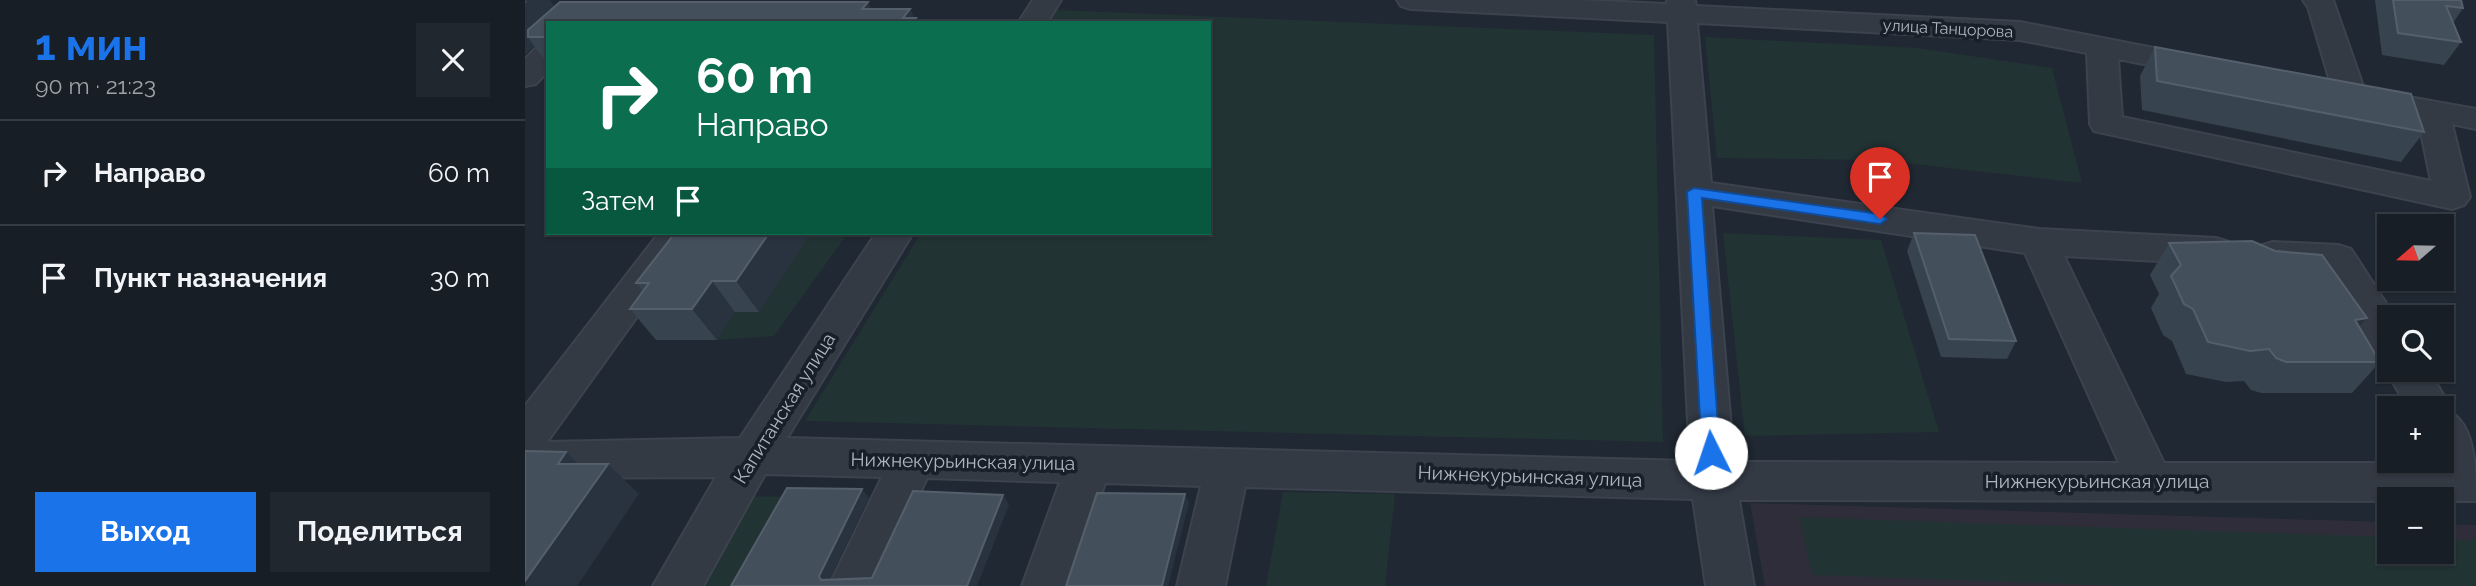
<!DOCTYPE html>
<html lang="ru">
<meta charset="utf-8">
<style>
:root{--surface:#181e26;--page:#21272e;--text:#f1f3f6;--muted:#9fa2a7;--line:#363c43;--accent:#1a73e8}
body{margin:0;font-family:Raleway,sans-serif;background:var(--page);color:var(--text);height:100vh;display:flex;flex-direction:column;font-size:26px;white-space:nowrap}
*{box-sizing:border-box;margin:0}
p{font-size:23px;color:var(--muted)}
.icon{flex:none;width:38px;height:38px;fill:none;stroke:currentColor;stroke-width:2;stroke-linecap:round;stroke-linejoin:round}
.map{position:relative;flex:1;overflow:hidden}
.side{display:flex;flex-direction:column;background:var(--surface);width:525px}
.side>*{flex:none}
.guide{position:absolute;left:21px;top:21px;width:665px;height:214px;border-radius:0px;box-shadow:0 2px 5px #0004,0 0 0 2px var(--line);background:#0b6e4f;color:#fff;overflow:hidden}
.needle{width:46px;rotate:250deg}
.buttons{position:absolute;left:1852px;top:214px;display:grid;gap:14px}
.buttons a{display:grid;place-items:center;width:77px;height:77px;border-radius:0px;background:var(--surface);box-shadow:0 2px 5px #0004,0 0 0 2px var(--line);font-size:35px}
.pin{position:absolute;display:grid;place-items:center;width:60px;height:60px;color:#fff;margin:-72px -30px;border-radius:50% 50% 50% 0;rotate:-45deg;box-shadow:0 0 7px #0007}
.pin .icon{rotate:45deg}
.me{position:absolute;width:77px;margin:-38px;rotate:356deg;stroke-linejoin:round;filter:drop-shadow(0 0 5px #0008)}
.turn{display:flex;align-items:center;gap:24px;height:147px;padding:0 35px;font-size:32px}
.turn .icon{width:91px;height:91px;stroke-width:2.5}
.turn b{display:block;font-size:49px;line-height:60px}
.then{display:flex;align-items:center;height:66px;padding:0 35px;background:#0003;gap:14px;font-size:26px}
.round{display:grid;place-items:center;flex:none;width:74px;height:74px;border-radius:0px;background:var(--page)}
.overview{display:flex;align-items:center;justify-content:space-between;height:119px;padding:0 35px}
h1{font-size:42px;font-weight:700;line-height:52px;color:var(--accent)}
.button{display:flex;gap:14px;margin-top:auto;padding:14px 35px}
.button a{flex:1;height:80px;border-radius:0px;background:var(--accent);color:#fff;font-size:28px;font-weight:700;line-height:80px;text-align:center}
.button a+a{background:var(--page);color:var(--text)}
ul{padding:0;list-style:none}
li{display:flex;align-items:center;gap:21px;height:105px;padding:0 35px;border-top:2px solid var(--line)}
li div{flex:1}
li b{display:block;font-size:26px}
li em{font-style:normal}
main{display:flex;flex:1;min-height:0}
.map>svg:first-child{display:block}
.medical{fill:#2f2d39}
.green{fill:#223334}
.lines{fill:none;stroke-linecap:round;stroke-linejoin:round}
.minor-casing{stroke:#3c434e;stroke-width:4}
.minor{fill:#333a44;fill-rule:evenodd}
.wall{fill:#384350}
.shaded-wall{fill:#29333f}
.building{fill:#444f5c;stroke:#555f6c;stroke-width:2}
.route{fill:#1a73e8;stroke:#114b97;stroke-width:2}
.labels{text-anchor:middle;stroke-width:7;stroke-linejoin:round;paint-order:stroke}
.far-street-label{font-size:16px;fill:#adb5c1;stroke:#191f28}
.street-label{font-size:19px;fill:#adb5c1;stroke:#191f28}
</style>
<main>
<section class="side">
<div class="overview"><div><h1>1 мин</h1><p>90 m · 21:23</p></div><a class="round"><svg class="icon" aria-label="close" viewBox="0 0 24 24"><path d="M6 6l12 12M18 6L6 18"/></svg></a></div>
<ul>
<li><svg class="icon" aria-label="right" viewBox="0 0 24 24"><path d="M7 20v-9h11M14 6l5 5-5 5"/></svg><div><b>Направо</b></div><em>60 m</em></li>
<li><svg class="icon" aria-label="arrive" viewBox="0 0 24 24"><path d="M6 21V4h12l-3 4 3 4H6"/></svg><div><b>Пункт назначения</b></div><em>30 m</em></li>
</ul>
<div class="button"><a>Выход</a><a>Поделиться</a></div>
</section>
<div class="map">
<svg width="1951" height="586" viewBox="0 0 1951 586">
<rect width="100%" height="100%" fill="#202833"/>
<!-- medical -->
<path class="medical" d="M1225,503L1864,522V551H1916V524L1951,525V586H1240Z"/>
<!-- green -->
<path class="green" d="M532,10L1129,35L1138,442L280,421L396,233H684V23H525Z
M1180,37L1392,48L1527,68L1557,183L1353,160L1192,158Z
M275,233H323L249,336L192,340L210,312H234L278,243Z
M1198,233L1356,240L1414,432L1220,436Z
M758,492L870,494L860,586H741Z
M215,496L270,497L220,586H164Z
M1274,517L1864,537V551H1916V539L1951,540V586H1600L1287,575Z"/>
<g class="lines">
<defs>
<path id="minor" d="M508,0H536L522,23H493Z
M872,0H1055L1142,4V0H1170L1171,6L1495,22L1675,57L1686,59L1690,66L1686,73L1675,75L1593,59L1597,117L1906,181L1893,118L1814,102L1809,95L1783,7L1778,0H1808L1839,89L1951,109V129L1927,124L1945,197L1939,205L1927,209L1569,131L1565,124L1562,53L1495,40L1172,23L1186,183L1514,229L1691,238L1704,242L1710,251L1704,260L1691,264L1539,256L1639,463H1915L1916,408H1883L1860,369L1864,363V369H1903L1926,408L1924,412C1951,423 1951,474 1951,501L1214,500L1229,586H1181L1168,499L720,487L700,586H652L676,486L580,483L545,586H497L535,482L402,478L352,586H304L357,477L240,474L178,586H128L191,477L0,478V406L134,233H172L22,442L215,438L351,233H388L262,438L1165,461L1143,22L886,9L876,6ZM1187,206L1500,253L1594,463L1209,462Z
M23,44V71L11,84L0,86V59L12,47Z
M1748,242L1813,245L1826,249L1870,317H1864V356L1850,352L1802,270L1748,268L1735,264L1729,255L1735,246Z"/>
</defs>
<!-- minor casing -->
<use href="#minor" class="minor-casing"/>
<!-- minor -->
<use href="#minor" class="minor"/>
</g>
<!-- wall -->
<path class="wall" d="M0,0L30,7L385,9L389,18H391L393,23H23V64L9,46L0,54Z
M1850,0H1936L1938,8L1928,23L1936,42L1919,65L1857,55Z
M1630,47L1899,132L1876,162L1617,110L1615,76Z
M150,233H285L234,312H210L192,340H131L105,309L118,291L111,283Z
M1389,233L1491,341L1482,359L1416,357L1382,251Z
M1644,243L1842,318L1834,327L1855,362L1827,393H1736L1726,390L1719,381L1701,382L1661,374L1647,341L1638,335L1626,308L1634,294L1625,275Z"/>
<!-- shaded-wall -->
<path class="shaded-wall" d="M4,0H25L38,19L3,37L9,46L0,54V4Z
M343,2L353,23L337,9Z
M385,9L390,20L391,18L393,23H381L378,18Z
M244,233H285L234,312L211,281Z
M187,281L210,312L192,340L167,309Z
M1842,318L1815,349L1830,320Z
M41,452L72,481L83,464L114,494L52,586H0V581L33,464Z
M337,489L344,498L302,585L294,576Z
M660,494L664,503L643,586H637Z
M478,495L484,505L452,586H442Z"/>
<!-- building -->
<path class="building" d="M1868,0H1936L1938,8L1921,6L1936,42L1873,33Z
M35,2H343L337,9H385L378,18H391L387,23H23V37H3V30Z
M1630,47L1886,94L1899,132L1632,81Z
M150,233H244L211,281H187L167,309H105L124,283H111Z
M1389,233L1450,235L1491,341L1424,339Z
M1727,241L1750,251L1797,255L1842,318L1830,320L1855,362H1761L1751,358L1744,349L1725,351L1683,342L1668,309L1659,304L1646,276L1656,265L1644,243Z
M0,451L41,452L33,464H83L0,581Z
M262,488L337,489L294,576L296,580L347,578L388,491L478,495L442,586H206Z
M572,493L660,494L637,586H541Z"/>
<!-- route -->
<path class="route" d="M1169,188L1355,214L1362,219L1355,224L1177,198L1195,453L1186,461L1177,453L1162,192Z"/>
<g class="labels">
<!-- far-street labels -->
<g class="far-street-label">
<text transform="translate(1423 28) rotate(3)" y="6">улица Танцорова</text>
</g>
<!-- street labels -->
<g class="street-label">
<text transform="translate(259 408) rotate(-58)" y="7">Капитанская улица</text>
<text transform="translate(438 461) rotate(1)" y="7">Нижнекурьинская улица</text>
<text transform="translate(1005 476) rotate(2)" y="7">Нижнекурьинская улица</text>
<text x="1572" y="488">Нижнекурьинская улица</text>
</g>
</g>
</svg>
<div class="buttons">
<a><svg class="needle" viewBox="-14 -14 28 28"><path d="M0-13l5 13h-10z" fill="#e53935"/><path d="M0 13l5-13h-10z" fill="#9fa2a7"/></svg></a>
<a><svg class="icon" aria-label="search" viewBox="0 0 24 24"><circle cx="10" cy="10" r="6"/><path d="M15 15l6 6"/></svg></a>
<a>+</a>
<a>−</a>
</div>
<div class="pin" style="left:1355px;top:219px;background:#d93025"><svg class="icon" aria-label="arrive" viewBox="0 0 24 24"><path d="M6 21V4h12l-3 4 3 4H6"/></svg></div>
<svg class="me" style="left:1186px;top:453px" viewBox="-20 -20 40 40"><circle r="19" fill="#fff"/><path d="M0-13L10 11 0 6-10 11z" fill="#1a73e8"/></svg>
<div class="guide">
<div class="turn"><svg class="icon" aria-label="right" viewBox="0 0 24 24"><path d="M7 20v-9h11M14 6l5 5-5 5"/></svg><div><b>60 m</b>Направо</div></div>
<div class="then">Затем<svg class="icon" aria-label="arrive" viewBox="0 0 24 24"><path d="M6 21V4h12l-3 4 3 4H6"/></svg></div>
</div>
</div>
</main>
